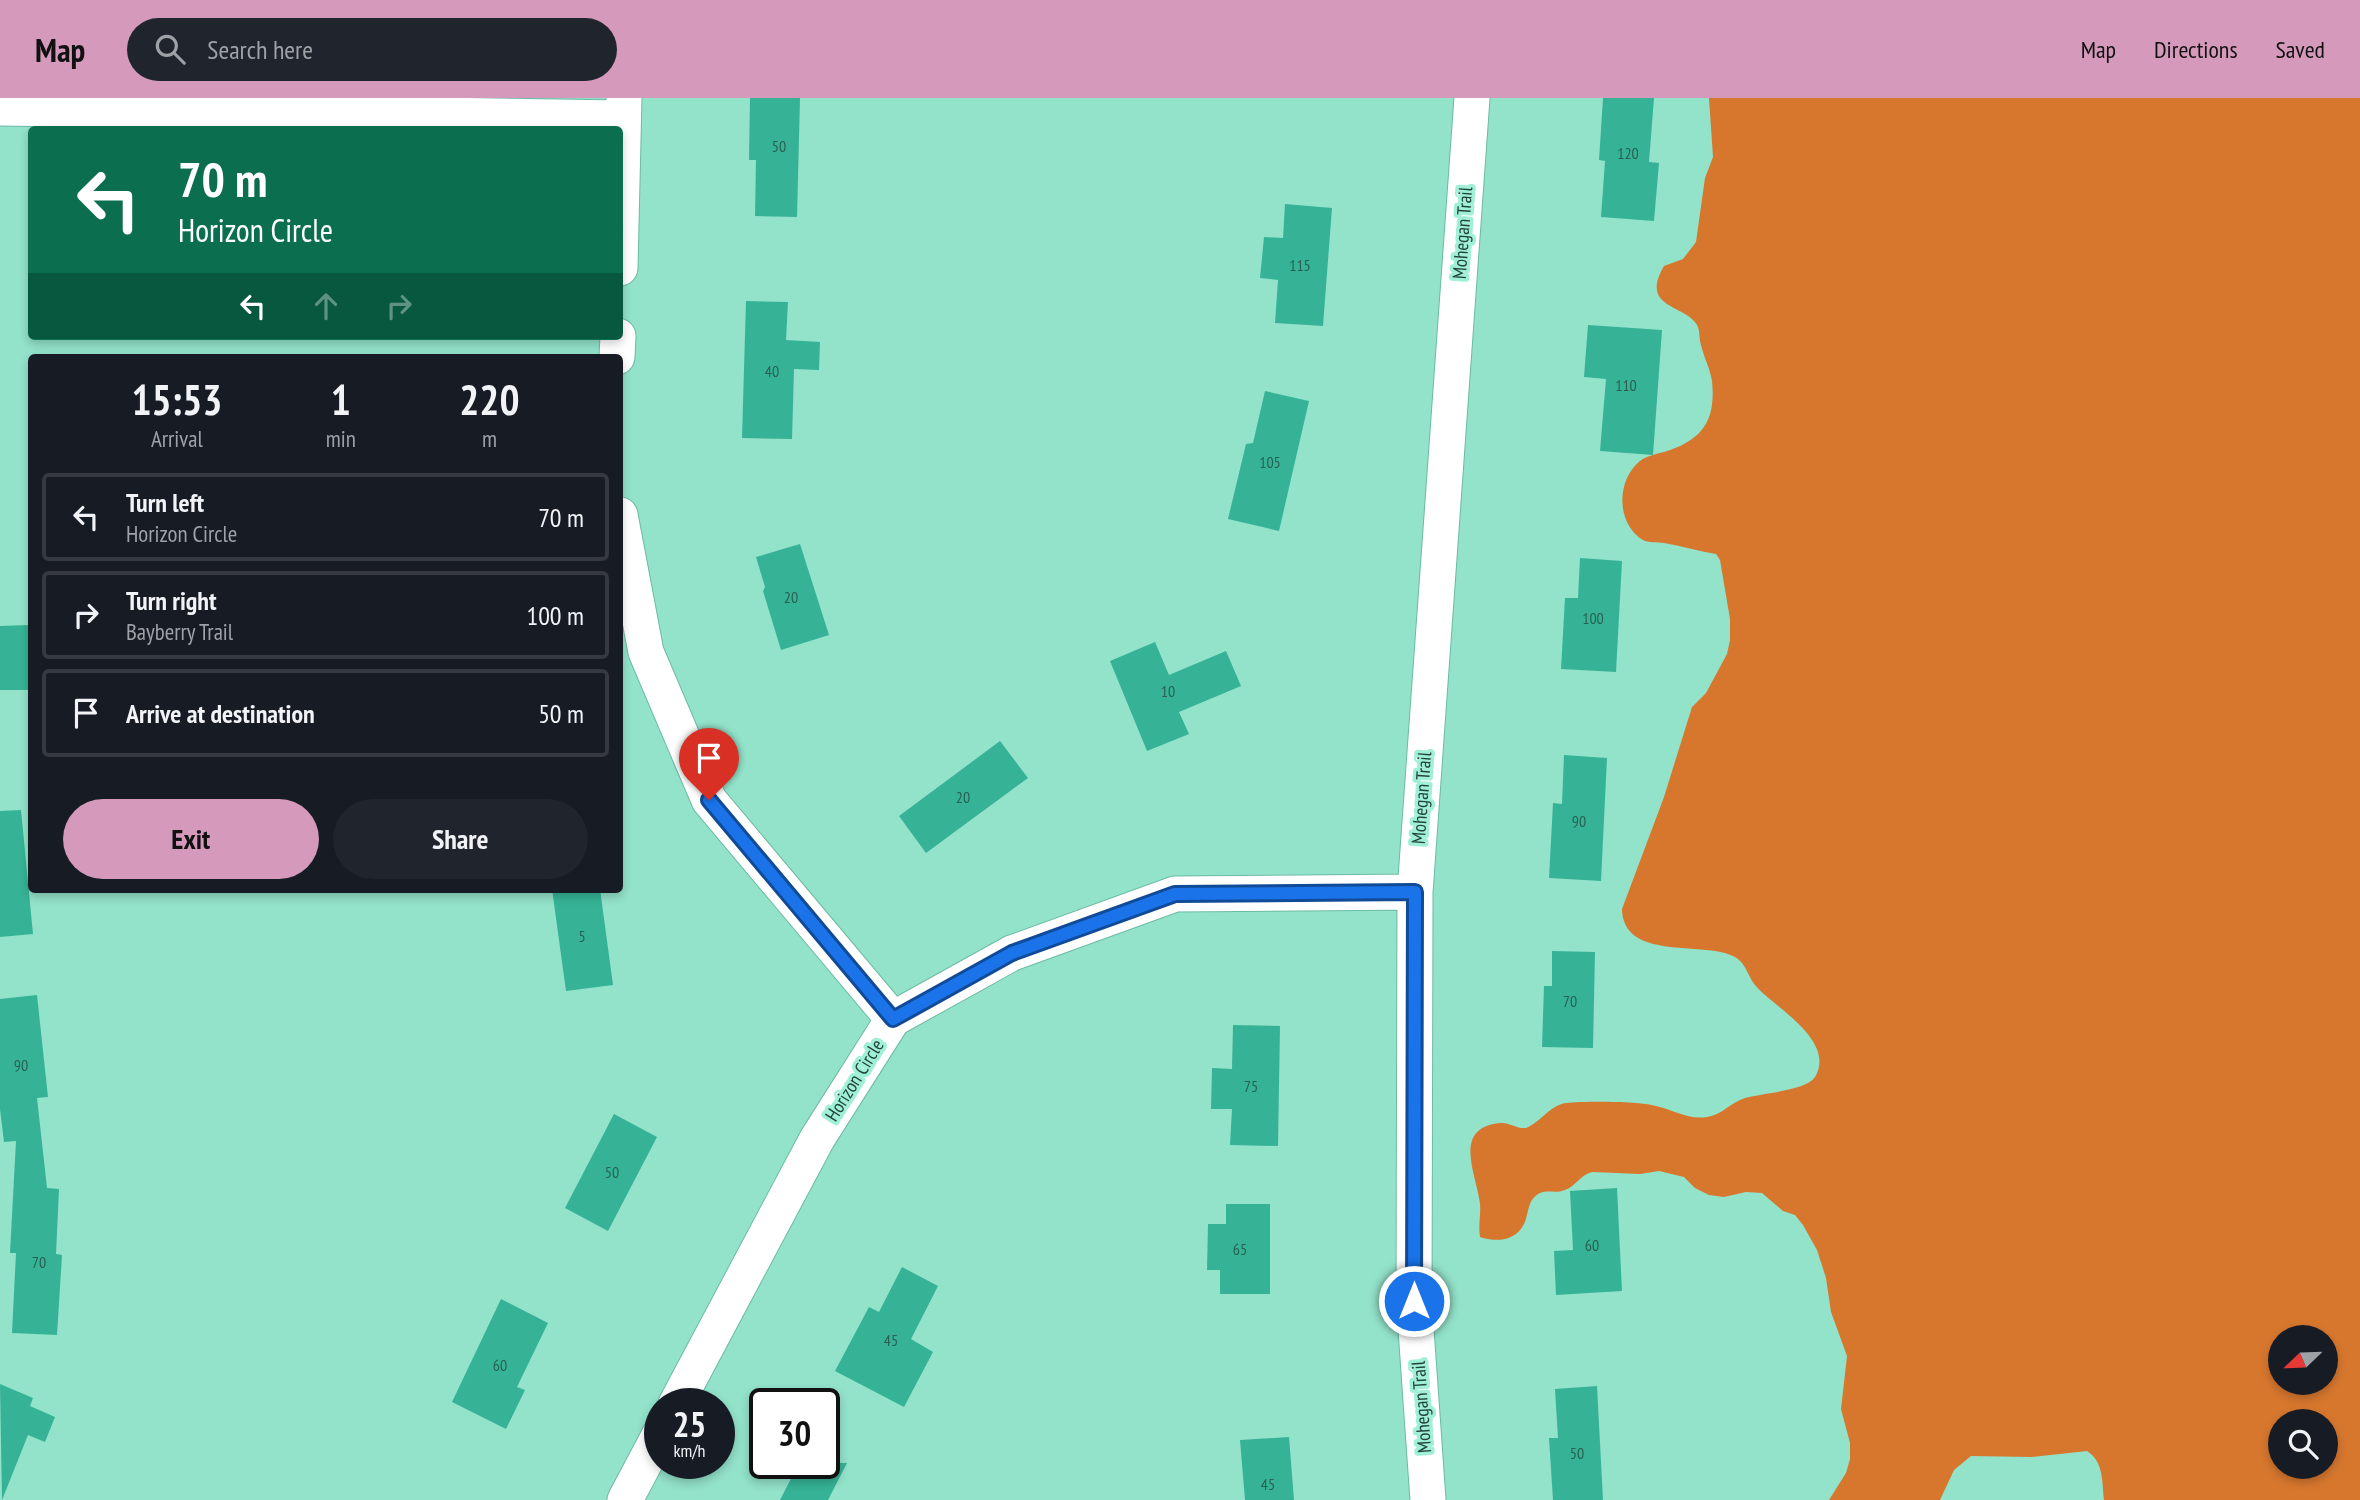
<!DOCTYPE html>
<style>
:root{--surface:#171b24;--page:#20242c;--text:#f1f3f6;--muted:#9ea1a6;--line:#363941;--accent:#d59abb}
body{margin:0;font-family:"PT Sans Narrow",sans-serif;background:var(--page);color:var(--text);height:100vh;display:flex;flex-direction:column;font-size:26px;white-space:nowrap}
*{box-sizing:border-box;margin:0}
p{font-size:23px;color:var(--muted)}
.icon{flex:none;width:38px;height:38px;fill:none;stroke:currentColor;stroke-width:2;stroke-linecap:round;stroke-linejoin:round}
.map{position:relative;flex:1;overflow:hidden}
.side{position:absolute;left:28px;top:256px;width:595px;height:539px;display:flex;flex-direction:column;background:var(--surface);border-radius:7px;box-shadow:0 4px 10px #0003}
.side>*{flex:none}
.banner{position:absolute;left:28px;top:28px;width:595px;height:214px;border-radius:7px;box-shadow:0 4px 10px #0003;background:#0b6e4f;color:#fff;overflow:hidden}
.needle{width:46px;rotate:247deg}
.controls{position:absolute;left:2268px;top:1227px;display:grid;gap:14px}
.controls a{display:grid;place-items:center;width:70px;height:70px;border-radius:50%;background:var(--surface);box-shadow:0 4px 10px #0003;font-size:35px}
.speed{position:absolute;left:644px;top:1290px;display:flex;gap:14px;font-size:35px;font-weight:700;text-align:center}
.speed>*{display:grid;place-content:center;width:91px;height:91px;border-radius:50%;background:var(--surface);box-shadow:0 4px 10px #0003;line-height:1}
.speed small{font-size:18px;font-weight:400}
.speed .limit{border:4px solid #111;border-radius:10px;background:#fff;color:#111}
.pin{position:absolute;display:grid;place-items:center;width:60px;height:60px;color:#fff;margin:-72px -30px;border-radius:50% 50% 50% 0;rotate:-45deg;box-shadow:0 0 7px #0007}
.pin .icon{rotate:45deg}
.me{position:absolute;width:77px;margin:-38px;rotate:0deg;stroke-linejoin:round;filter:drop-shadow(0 0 5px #0008)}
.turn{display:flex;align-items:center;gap:24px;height:147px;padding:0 35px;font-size:32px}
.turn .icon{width:91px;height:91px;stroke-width:2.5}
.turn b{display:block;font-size:49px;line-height:60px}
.lanes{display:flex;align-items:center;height:66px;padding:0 35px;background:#0003;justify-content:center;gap:35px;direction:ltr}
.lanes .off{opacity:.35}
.eta{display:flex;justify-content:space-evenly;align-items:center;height:119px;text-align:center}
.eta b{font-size:42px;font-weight:800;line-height:49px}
.primary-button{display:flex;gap:14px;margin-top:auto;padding:14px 35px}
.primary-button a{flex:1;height:80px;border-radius:42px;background:var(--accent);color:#111;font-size:28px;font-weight:800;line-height:80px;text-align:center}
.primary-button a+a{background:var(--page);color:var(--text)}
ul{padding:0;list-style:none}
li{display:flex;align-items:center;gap:21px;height:88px;margin:0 14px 10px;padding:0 21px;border:4px solid var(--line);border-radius:7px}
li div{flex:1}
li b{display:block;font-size:26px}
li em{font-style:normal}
header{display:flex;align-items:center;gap:42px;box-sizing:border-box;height:98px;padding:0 35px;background:var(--accent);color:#111}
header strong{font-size:33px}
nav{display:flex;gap:38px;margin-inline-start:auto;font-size:24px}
.search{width:490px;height:63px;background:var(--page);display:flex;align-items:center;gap:18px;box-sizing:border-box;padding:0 24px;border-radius:38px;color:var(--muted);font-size:26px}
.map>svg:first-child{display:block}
.forest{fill:#d7772e;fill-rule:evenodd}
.building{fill:#36b396}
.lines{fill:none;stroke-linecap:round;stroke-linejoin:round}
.street-casing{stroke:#6cbba4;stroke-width:37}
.street{stroke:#fff;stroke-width:35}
.route-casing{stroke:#114b97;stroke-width:18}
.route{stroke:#1a73e8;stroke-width:12}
.labels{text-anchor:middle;stroke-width:7;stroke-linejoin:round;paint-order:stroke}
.number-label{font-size:16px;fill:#286052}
.street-label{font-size:19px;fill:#23443b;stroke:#a0efd7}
</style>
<header>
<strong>Map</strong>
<div class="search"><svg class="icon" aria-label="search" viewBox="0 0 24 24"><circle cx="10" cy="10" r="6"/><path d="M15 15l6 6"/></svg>Search here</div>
<nav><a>Map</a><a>Directions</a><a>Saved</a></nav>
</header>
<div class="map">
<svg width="2360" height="1402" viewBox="0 0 2360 1402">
<rect width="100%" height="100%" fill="#93e2ca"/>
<!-- forest -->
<path class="forest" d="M1709,0H2360V1402H2104C2102,1384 2104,1364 2087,1353L2032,1359L1971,1358L1954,1372L1940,1402H1829L1846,1375L1850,1361V1345L1841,1311L1847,1258L1831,1214L1826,1180L1817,1152L1803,1127L1795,1117L1783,1113L1762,1095L1746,1094L1724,1099L1709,1097L1695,1090L1684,1079L1659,1073L1640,1076L1592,1074C1580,1077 1576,1088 1565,1092C1556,1096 1546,1091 1538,1096C1527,1103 1529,1116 1524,1126C1515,1144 1495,1144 1480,1139C1478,1128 1481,1117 1480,1106C1477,1077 1451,1030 1500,1025C1509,1024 1517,1031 1526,1030C1541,1024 1550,1007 1566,1005C1584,1003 1640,1003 1656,1008C1674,1012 1688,1022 1707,1019C1722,1017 1731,1004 1745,1000C1761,995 1806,993 1815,979C1837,942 1772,908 1755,887C1747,877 1746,864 1733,858C1702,843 1623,863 1622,811L1664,699L1692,609L1706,595L1727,556L1730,542V521L1720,462L1716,456C1698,453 1681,448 1664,445C1658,444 1648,445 1643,442C1616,426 1616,382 1640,363C1646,358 1656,356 1664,354C1703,342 1716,322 1712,283C1710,270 1704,260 1701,247C1699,241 1700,232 1697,227C1685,206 1639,211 1664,168L1683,161L1696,144L1705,80L1713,59ZM2280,1239H2326V1284H2280ZM2280,1323H2326V1368H2280Z"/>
<!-- building -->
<path class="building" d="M750,0H800L797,119L755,118L756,62H749Z
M1603,0H1654L1649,64L1659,65L1654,123L1601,119L1605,63L1599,62Z
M1285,106L1332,110L1323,228L1275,225L1278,182L1260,180L1264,139L1283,140Z
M746,203L788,204L786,242L820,244L819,272L794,271L792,341L742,340Z
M1588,227L1662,232L1653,357L1600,353L1606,281L1584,279Z
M1265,293L1309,303L1279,433L1228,421L1246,346L1253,345Z
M800,446L829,537L781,552L763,493L765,489L756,459Z
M1580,460L1622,463L1616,574L1561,571L1565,500H1578Z
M29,527L32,592H0V528Z
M1155,544L1169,577L1226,553L1241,588L1179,614L1189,636L1147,653L1110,563Z
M1000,643L1028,680L926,755L899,718Z
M1564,657L1607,660L1601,783L1549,780L1553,705L1562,706Z
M21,712L33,836L0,839V713Z
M552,791H600L613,887L566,893Z
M1552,853L1595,854L1593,950L1542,949L1544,888H1552Z
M37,897L48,999L37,1000L47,1090L59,1091L56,1156L62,1157L57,1237L12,1235L16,1155H10L16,1043L4,1044L0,1011V901Z
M1233,927L1280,928L1278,1048L1230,1047L1232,1011H1211L1212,970L1232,971Z
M614,1016L657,1039L608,1133L565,1110Z
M1617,1090L1622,1193L1556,1197L1554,1153L1573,1152L1570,1093Z
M1226,1106H1270V1196H1220V1172H1207L1208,1126H1226Z
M902,1169L938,1188L911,1241L933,1254L904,1309L835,1273L869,1209L879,1214Z
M501,1201L548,1225L517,1289L525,1292L506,1331L452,1304Z
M0,1286L33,1300L30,1308L55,1319L45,1344L28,1337L2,1402Z
M1597,1288L1603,1402H1553L1549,1340H1558L1555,1291Z
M1289,1339L1294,1402H1245L1240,1342Z
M799,1365H847L828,1402H780Z"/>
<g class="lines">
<defs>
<path id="street" d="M0,10L623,20
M620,170L624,0
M617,259L618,238
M620,417L646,554L709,702L893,921
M676,1306L817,1041L893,921L1012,855L1175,796L1415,794
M625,1402L660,1336
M1428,1402L1414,1203L1415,794L1472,0"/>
</defs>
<!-- street casing -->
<use href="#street" class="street-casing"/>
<!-- street -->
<use href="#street" class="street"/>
</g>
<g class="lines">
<defs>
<path id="route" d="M709,702L893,921L1012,855L1175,796L1415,794L1414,1203"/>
</defs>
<!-- route casing -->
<use href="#route" class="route-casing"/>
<!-- route -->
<use href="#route" class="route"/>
</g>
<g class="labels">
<!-- number labels -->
<g class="number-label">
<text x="779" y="54">50</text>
<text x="1628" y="61">120</text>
<text x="1300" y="173">115</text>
<text x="772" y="279">40</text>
<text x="1626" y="293">110</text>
<text x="1270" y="370">105</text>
<text x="791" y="505">20</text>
<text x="1593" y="526">100</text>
<text x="1168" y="599">10</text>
<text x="963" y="705">20</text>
<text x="1579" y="729">90</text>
<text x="582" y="844">5</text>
<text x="1570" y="909">70</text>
<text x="21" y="973">90</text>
<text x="1251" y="994">75</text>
<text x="612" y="1080">50</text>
<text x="1592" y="1153">60</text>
<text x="1240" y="1157">65</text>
<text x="39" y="1170">70</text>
<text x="891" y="1248">45</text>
<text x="500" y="1273">60</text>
<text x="1577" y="1361">50</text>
<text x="1268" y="1392">45</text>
</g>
<!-- street labels -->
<g class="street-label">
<text transform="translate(1462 135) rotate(-86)" y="7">Mohegan Trail</text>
<text transform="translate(1421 700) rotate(-86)" y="7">Mohegan Trail</text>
<text transform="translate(854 982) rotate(-58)" y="7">Horizon Circle</text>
<text transform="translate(1421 1309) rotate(-94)" y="7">Mohegan Trail</text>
</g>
</g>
</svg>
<div class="controls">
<a><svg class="needle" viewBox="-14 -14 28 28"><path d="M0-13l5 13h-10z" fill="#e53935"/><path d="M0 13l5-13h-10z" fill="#9ea1a6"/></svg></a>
<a><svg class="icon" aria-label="search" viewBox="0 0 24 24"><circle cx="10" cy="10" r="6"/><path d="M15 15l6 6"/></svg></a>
</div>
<div class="speed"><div>25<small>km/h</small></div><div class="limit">30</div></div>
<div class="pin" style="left:709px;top:702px;background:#d93025"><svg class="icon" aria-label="arrive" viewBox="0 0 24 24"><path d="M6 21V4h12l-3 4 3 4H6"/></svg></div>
<svg class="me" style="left:1414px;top:1203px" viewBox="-20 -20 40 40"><circle r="17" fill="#1a73e8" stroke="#fff" stroke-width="3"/><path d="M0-11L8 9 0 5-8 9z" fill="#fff"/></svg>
<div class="banner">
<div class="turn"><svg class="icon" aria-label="left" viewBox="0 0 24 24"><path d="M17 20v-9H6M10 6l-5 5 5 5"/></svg><div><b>70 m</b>Horizon Circle</div></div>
<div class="lanes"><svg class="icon" aria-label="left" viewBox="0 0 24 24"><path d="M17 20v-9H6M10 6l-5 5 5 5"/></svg><svg class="icon off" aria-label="ahead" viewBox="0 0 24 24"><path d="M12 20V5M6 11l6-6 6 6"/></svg><svg class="icon off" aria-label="right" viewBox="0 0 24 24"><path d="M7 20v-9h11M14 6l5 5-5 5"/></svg></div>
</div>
<section class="side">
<div class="eta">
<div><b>15:53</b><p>Arrival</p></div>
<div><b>1</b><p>min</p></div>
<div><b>220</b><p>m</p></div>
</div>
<ul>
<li><svg class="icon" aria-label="left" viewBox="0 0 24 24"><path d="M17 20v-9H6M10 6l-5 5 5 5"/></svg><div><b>Turn left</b><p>Horizon Circle</p></div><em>70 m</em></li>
<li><svg class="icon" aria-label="right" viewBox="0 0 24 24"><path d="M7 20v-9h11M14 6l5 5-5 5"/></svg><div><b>Turn right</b><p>Bayberry Trail</p></div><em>100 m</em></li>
<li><svg class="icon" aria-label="arrive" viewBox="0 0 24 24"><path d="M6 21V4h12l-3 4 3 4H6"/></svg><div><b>Arrive at destination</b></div><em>50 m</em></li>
</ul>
<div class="primary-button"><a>Exit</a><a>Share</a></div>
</section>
</div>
